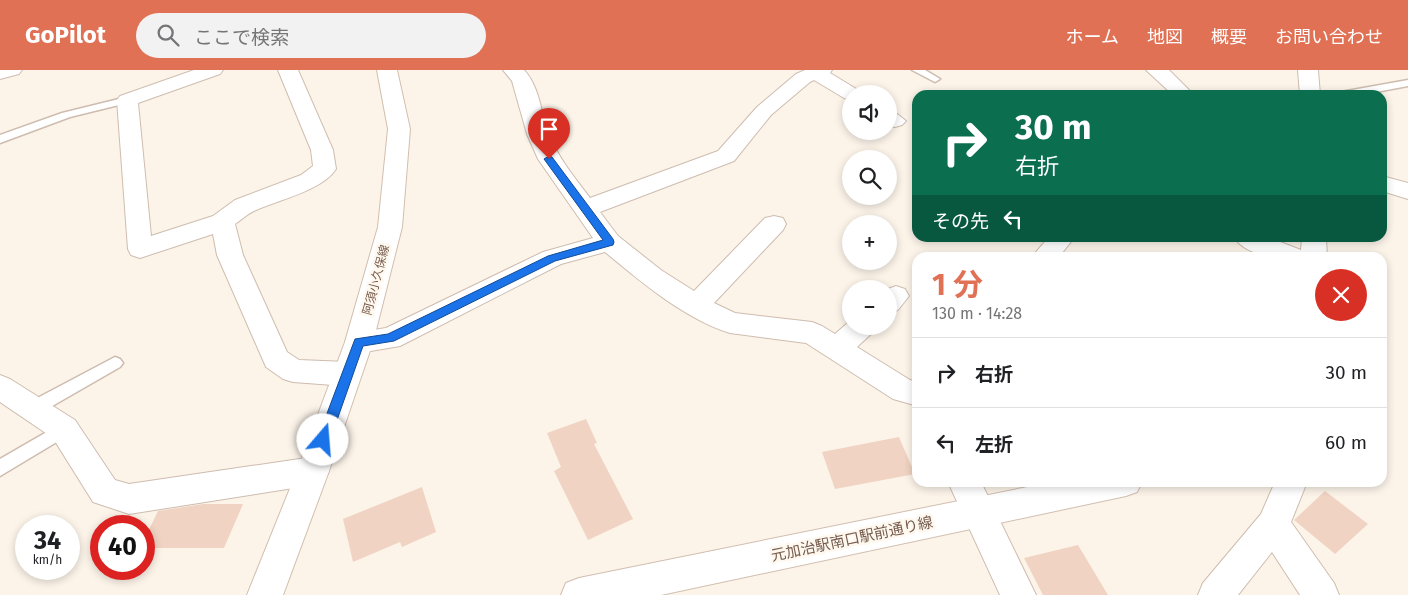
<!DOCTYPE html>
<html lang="ja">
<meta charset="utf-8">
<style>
:root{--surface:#fff;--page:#f2f2f2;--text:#202124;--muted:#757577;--line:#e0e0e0;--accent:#e07154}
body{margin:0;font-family:"Fira Sans","Noto Sans JP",sans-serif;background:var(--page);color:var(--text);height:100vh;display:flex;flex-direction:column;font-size:19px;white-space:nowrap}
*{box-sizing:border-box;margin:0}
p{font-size:16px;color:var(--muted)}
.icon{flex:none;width:28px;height:28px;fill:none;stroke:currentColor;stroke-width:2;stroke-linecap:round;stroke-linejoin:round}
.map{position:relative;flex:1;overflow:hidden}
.sheet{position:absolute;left:912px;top:182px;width:475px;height:235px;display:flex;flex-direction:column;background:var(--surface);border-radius:15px;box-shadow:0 2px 8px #0003}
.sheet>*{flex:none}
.top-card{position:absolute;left:912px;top:20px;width:475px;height:152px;border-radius:15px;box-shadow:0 2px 8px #0003;background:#0b6e4f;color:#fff;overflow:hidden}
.buttons{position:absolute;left:842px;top:15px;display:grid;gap:10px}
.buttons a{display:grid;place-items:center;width:55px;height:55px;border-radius:50%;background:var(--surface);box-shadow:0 2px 8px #0003;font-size:25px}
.speed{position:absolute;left:15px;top:445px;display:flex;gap:10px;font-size:25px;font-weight:700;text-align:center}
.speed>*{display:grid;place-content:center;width:65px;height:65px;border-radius:50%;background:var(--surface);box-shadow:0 2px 8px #0003;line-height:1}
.speed small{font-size:12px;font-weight:400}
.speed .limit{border:8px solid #d22;background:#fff;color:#111}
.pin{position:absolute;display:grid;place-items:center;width:42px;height:42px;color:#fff;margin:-51px -21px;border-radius:50% 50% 50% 0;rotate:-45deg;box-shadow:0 0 5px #0007}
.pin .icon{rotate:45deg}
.me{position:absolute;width:55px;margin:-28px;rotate:18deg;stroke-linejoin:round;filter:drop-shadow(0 0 4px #0008)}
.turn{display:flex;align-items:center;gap:18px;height:105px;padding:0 20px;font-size:22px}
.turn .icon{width:65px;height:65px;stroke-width:2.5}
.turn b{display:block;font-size:35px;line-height:42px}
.then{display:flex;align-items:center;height:48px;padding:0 20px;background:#0003;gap:10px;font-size:19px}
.round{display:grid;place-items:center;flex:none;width:52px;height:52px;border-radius:26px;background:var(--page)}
.overview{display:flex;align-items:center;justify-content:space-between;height:85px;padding:0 20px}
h1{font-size:30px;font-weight:700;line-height:38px;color:var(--accent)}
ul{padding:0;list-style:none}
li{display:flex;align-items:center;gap:15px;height:70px;padding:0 20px;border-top:1px solid var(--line)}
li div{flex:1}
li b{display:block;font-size:19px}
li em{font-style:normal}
header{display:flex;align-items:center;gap:30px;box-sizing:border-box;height:70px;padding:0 25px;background:var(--accent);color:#fff}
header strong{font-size:24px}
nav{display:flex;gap:28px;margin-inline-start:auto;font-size:18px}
.search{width:350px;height:45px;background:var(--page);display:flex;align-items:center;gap:12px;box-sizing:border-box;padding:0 18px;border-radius:28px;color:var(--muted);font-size:19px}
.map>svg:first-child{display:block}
.building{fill:#f0d3c2}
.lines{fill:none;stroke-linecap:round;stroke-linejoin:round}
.lane-casing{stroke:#cebcaf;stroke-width:3}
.street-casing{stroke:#cebcaf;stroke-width:2}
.secondary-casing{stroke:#d2beaf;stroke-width:2}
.lane{fill:#fff;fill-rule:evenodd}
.street{fill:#fff;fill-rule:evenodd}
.secondary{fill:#fff;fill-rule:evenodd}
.route{fill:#1a73e8;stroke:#114b97}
.labels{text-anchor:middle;stroke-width:5;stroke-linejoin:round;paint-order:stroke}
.street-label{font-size:12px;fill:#755b4d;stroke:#fef8ef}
.near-street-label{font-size:15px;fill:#755b4d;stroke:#fef8ef}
</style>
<header>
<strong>GoPilot</strong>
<div class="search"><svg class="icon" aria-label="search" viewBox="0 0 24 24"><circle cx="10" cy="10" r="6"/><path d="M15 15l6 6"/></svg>ここで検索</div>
<nav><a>ホーム</a><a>地図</a><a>概要</a><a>お問い合わせ</a></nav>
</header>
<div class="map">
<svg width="1408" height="525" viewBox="0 0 1408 525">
<rect width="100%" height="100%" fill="#fcf4e9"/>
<!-- building -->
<path class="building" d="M586,349L597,373L594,374L633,449L588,470L554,401L561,397L547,363Z
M899,367L915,404L835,419L822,382Z
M422,417L436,462L402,477L400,472L353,492L343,449Z
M1325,421L1368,454L1335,484L1294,450Z
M203,434H243L224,478H144V470L158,441Z
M1078,475L1108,525H1043L1024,488Z"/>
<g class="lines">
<defs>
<path id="lane" d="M912,0H925L940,9L935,12Z
M1408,10V16L1360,25H1335L1341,22Z
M127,27L133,30L131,32L70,47L0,73V65L62,43Z
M115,287L120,289L123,293L120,297L40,343L34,345L28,343L26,338L28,333Z
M64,352L70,354L72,359L70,364L0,406V389Z"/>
<path id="street" d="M0,0H22L19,4L0,9Z
M194,0H223L220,4L138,33L151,166L213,146L235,130L301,105L313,96L311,80L278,0H298L333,80L336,99C322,121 277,130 254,141C247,144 241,150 235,154L243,185L287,282L299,290L347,292L357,296L361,304L357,312L347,316L293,312L283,309L266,297L217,185L213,164L140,188L131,185L128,179L117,30L120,26Z
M503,0H524C540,17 541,44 549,65C559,89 575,108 590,128L718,81L757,37L796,4L805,0H832L830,3L858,20L861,24H851V30L844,28L814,10L810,12L771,45L734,91L600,142L618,166L661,200L694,221L765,148L774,146L783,148L786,154L783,160L714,233L735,243L812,252L822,256L835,264L851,250V256H876L872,263L857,277L910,310L918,312V336L893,329L806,273L730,263C685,249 641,212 605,182L561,194L400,276L359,283L349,280L345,272L349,264L386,258L543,182L593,168L538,89L527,64L512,11Z
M1146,0H1169L1194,25H1173Z
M1298,0H1318L1320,25H1300Z
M889,41L896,43L906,51L902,55L895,57L889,56Z
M1382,106L1408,113V129L1382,121Z
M1048,168H1074L1058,188H1031Z
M1235,168H1270L1301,180L1302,168H1326L1327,188C1302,188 1249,192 1235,168Z
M896,216L905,219L909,226L898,240L889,243L888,219Z
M0,305L10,309L75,350L115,410L129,414L313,387L324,391L329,401L324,411L313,415L129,444L93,432L53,368L0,332Z
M948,412H981L1036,525H1000Z
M1275,412H1307L1291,452L1334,513L1339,525H1300L1272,482L1238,525H1198L1203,513L1261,444Z"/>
<path id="secondary" d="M377,0H397L410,59L402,157L373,272L329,401L283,525H247L297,401L345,272L378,157L388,59Z
M1052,412H1142L1137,422L1126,426L661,525H561L566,513L579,508Z"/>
</defs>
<!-- lane casing -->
<use href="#lane" class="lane-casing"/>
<!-- street casing -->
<use href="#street" class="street-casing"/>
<!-- secondary casing -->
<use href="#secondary" class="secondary-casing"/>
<!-- lane -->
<use href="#lane" class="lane"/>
<!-- street -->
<use href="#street" class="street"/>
<!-- secondary -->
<use href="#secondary" class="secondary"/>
</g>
<!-- route -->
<path class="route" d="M549,86L552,87L613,169L614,172L613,175L555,191L394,271L363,276L330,370L328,373L323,375L319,373L317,370L355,269L388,264L548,186L603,170L544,89Z"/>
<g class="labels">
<!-- street labels -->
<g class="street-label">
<text transform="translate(376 210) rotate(-75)" y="4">阿須小久保線</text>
</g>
<!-- near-street labels -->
<g class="near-street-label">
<text transform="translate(852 469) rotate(-12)" y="5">元加治駅南口駅前通り線</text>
</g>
</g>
</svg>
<div class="buttons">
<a><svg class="icon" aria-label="sound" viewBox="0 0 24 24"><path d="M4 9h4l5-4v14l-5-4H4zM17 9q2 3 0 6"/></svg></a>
<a><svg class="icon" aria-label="search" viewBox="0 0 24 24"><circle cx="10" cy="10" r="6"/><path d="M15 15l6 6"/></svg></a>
<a>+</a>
<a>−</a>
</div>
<div class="speed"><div>34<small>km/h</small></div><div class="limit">40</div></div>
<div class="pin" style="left:549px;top:89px;background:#d93025"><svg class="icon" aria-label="arrive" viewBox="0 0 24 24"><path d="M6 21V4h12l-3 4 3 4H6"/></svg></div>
<svg class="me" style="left:323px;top:370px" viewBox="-20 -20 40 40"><circle r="19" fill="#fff"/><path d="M0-13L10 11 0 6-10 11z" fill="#1a73e8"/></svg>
<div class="top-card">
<div class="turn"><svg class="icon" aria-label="right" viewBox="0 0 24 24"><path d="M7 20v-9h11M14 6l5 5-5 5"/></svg><div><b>30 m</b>右折</div></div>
<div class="then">その先<svg class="icon" aria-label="left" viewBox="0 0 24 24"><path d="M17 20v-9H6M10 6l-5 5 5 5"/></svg></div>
</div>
<section class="sheet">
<div class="overview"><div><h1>1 分</h1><p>130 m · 14:28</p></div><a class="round" style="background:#d93025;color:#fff"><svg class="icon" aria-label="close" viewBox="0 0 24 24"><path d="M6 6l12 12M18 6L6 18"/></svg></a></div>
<ul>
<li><svg class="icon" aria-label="right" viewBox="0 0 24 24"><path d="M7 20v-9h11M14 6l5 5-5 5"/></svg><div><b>右折</b></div><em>30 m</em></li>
<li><svg class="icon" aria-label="left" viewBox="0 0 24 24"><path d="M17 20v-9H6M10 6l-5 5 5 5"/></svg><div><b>左折</b></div><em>60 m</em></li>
</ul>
</section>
</div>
